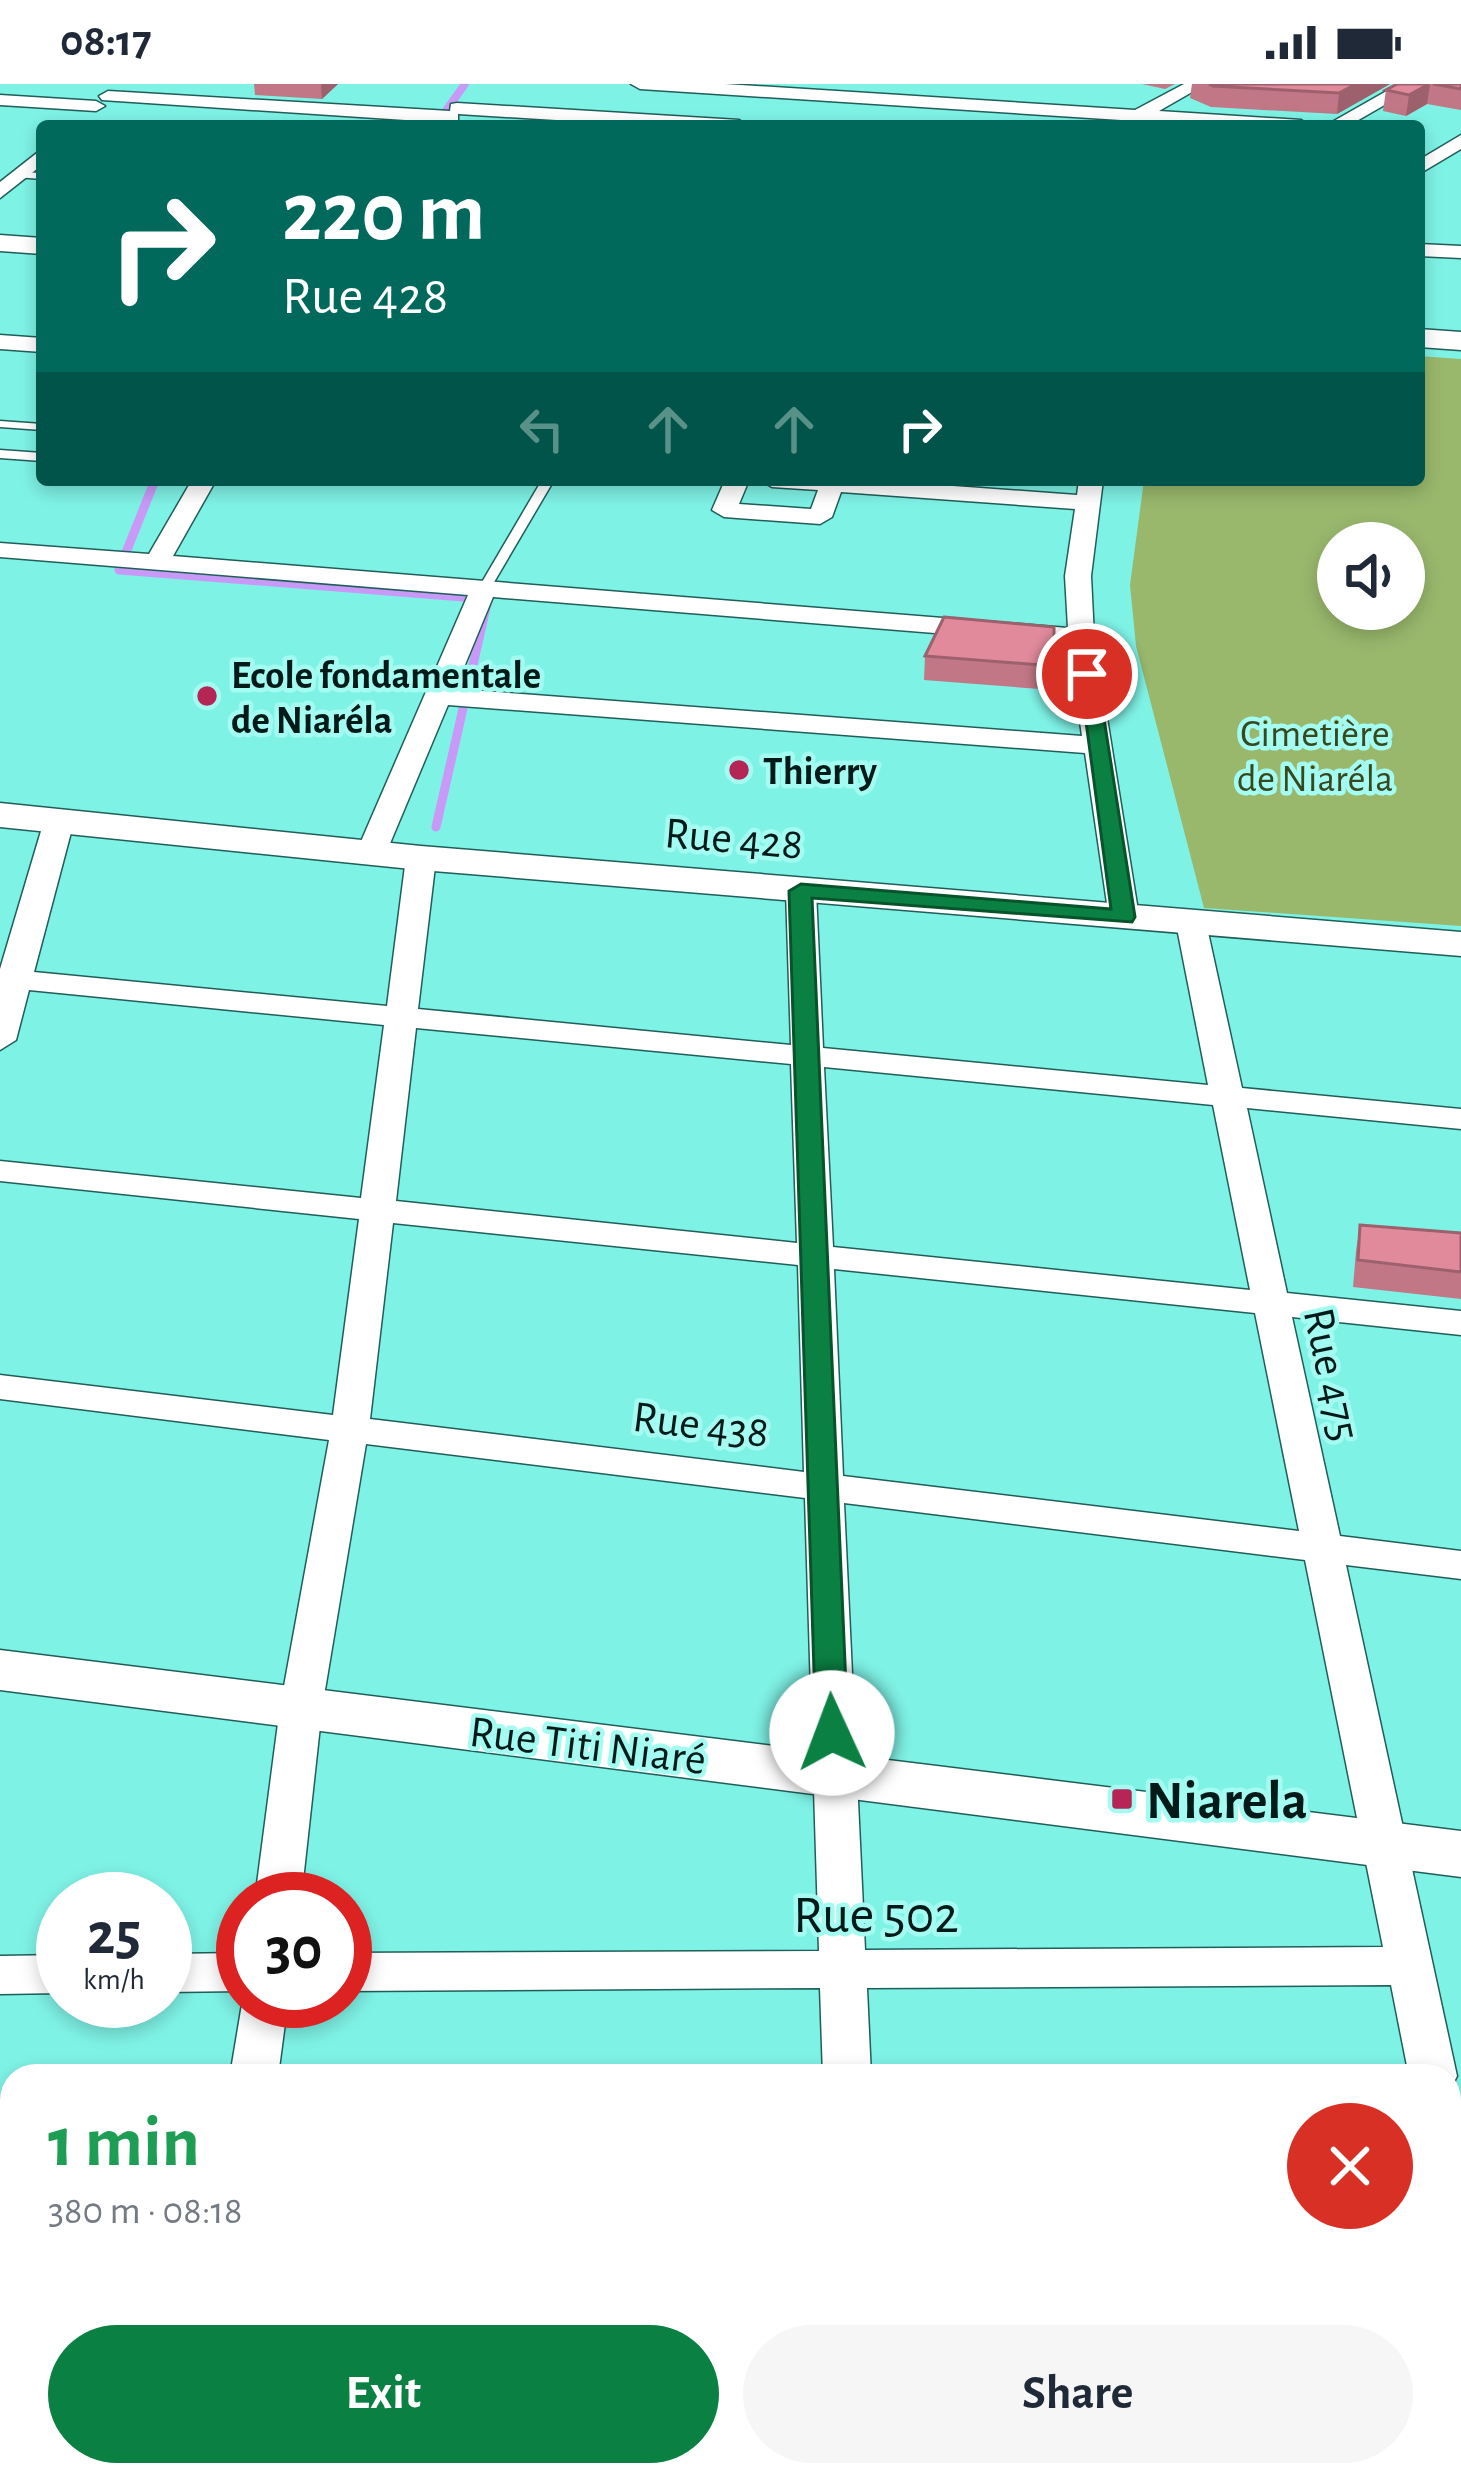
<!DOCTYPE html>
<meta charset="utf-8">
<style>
:root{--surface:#fff;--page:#f6f6f7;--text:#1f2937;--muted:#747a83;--accent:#0b8043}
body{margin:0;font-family:"Alegreya Sans",sans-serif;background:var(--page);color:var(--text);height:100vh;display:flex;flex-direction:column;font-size:45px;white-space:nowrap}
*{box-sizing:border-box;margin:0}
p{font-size:39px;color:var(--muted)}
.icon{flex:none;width:66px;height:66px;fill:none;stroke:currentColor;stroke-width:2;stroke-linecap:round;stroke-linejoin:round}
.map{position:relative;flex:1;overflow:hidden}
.panel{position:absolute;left:0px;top:1980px;width:1461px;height:423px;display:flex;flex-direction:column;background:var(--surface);border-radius:36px 36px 0 0;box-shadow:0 6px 18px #0003}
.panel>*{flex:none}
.hud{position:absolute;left:36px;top:36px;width:1389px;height:366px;border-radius:12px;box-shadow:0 6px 18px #0003;background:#00695c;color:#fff;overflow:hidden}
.controls{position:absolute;left:1317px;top:438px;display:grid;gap:24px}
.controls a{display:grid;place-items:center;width:108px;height:108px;border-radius:50%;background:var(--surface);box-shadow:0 6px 18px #0003;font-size:60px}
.speed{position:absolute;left:36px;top:1788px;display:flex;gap:24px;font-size:60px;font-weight:700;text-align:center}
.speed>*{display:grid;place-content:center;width:156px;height:156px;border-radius:50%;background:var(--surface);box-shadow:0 6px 18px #0003;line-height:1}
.speed small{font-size:30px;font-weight:400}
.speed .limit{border:18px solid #d22;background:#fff;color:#111}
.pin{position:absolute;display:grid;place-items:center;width:102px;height:102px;color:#fff;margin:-51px;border:6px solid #fff;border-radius:50%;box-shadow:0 3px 12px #0007}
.me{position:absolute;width:132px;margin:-66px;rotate:358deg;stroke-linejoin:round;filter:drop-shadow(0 0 9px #0008)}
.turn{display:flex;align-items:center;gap:42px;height:252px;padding:0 48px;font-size:54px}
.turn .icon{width:156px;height:156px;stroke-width:2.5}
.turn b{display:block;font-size:84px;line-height:102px}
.lanes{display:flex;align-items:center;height:114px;padding:0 48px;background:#0003;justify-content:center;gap:60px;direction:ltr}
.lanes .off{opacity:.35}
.round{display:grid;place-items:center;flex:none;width:126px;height:126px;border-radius:63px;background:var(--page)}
.head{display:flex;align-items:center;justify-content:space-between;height:204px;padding:0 48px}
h1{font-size:72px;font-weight:700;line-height:90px;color:#1e9e55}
.action{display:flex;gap:24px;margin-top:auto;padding:24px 48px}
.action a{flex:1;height:138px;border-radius:72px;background:var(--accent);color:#fff;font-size:48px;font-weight:700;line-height:138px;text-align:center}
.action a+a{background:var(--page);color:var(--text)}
.status{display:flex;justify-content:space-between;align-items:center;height:84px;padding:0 60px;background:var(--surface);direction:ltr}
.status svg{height:33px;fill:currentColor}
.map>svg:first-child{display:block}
.green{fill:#99b86c;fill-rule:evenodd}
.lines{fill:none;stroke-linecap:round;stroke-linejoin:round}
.stream-far1{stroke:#c999f8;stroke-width:8}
.stream{stroke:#c999f8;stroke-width:9}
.lane-casing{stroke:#1f5e59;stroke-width:3}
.street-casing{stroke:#1f5e59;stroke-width:3}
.secondary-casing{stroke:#1f5e59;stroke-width:3}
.lane{fill:#fff;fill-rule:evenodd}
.street{fill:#fff;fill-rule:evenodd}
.secondary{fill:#fff;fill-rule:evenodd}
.wall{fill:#c17786}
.shaded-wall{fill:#9d616d}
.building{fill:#e08a9c;stroke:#9d616d;stroke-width:3}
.route{fill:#0b8043;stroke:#07532c;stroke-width:3}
.poi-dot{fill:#b52656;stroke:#a3fbf1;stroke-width:4.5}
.labels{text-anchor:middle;stroke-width:9;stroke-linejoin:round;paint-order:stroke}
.far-poi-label{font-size:39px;font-weight:bold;fill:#021b18;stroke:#a3fbf1;text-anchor:start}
.far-park-label{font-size:39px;fill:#38481d;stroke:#a3fbf1}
.street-label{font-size:45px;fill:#021b18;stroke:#a3fbf1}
.near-poi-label{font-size:54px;font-weight:bold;fill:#021b18;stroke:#a3fbf1;text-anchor:start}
.near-street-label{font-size:54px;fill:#021b18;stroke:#a3fbf1}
</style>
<div class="status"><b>08:17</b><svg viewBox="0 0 49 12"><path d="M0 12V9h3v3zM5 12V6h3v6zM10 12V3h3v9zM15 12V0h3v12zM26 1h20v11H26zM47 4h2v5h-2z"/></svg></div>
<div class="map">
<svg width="1461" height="2402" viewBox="0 0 1461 2402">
<rect width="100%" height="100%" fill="#7ff2e6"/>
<!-- green -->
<path class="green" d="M1419,272L1461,275V842L1204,824L1136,562L1130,501L1144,396H1419ZM1338,459H1404V525H1338Z"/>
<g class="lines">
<!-- stream-far1 -->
<path class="stream-far1" d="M435,42L465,0"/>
<!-- stream -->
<path class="stream" d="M155,396L119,486L488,515L436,743"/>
<defs>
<path id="lane" d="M19,88L42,89V95L16,93V89Z
M0,337L42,340V346L0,343Z
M0,366L42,369V377L0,374Z
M542,396H554L490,505L479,508L478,505Z"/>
<path id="street" d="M631,0H725L1135,26L1184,0H1206L1159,27L1301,36L1310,42H1214L640,5Z
M1399,0H1421L1348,42H1325Z
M108,7L450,27L451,20L457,19L739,36L748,42H652L458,30V37L451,39L102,16L99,12Z
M0,11L96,17L105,22L96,27L0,21Z
M1461,51V65L1419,90V76Z
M42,65V81L0,114V98Z
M1419,160L1461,162V174L1419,172Z
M0,251L42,254V268L0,265Z
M192,396H216L173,472L1068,544L1065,492L1075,425L841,408L832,433L820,440L724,433L712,426L725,396H749L739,420L811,425L818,406L772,403L760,396H871L1077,411L1079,396H1103L1091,492L1094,553L1139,833L1124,842L1109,833L1085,669L448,621L386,769L371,778L361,775L356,769L468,511L0,473V459L149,470ZM493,513L1069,560L1082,652L455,605Z
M59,728L74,737L34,888L387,922L406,774L421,765L436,774L418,925L791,961L786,807L801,798L816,807L823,964L1208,1001L1176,839L1191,830L1206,839L1242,1004L1461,1025V1045L1247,1024L1287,1209L1461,1227V1251L1292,1233L1340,1452L1461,1467V1495L1346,1481L1457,1992L1450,2006L1449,1992H1409L1391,1901L867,1904L871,1992H823L820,1904L345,1907V1869L819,1867L805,1414L366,1360L322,1624L301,1815H255L280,1624L329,1356L0,1315V1291L333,1331L359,1135L0,1097V1077L361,1114L384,941L29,906L16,956L0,966V885L44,737ZM416,944L791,980L797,1159L396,1117ZM824,983L1213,1021L1250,1206L833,1163ZM393,1139L798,1181L804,1388L370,1335ZM834,1185L1255,1229L1299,1447L843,1392ZM844,1419L1305,1476L1383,1863L865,1866Z
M243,1869V1907L165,1908V1870Z
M63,1871V1909L0,1910V1872Z
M243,1914L288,1917L278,1992H230Z
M1449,2043L1461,2047V2140L1449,2135Z
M1449,2313H1461V2363H1449Z
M0,2323H12V2373H0Z
M167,2391H221L219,2402H165Z
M832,2391H886V2402H832Z"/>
<path id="secondary" d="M0,151L42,154V170L0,167Z
M1419,245L1461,248V266L1419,263Z
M0,719L421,762L1461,848V872L421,786L0,743Z
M0,1566L1461,1747V1793L0,1606Z"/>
</defs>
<!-- lane casing -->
<use href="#lane" class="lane-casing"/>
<!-- street casing -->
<use href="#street" class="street-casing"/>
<!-- secondary casing -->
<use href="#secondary" class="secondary-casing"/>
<!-- lane -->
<use href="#lane" class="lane"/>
<!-- street -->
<use href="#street" class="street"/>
<!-- secondary -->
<use href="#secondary" class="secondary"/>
</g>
<!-- wall -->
<path class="wall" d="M254,0H338L322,15L255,11Z
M1142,0H1175L1165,5Z
M1192,0H1390L1337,30L1211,23L1190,14Z
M1397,0H1461V26L1427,20L1406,32L1383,27L1386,6Z
M925,572L1054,582L1053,606L924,596Z
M1360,1141L1461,1149V1215L1353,1203L1356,1167Z"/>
<!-- shaded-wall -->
<path class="shaded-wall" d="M321,0H338L322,15Z
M1356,0H1390L1337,30L1339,9Z
M1430,0L1427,20L1406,32L1409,11Z"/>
<!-- building -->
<path class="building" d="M1209,0H1356L1339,9L1213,2Z
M1397,0H1429L1409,11L1386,6Z
M1433,0H1461V5Z
M944,533L1054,543V582L925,572Z
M1360,1141L1461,1149V1188L1358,1176Z"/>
<!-- route -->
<path class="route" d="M1079,585L1097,590L1135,833L1132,838L812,814L848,1649L843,1658H820L816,1649L789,807L801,800L1111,825Z"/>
<!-- markers -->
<g class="poi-dot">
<circle cx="207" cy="612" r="12"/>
<circle cx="739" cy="686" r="12"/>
<rect x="1110" y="1703" width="24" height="24" rx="6"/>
</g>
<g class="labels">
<!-- far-poi labels -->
<g class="far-poi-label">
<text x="231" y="604">Ecole fondamentale<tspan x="231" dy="45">de Niaréla</tspan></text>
<text x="763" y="700">Thierry</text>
</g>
<!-- far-park labels -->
<g class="far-park-label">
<text x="1315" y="662">Cimetière<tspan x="1315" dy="45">de Niaréla</tspan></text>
</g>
<!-- street labels -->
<g class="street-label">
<text transform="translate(734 753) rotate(5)" y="16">Rue 428</text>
<text transform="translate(1333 1290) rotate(78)" y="16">Rue 475</text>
<text transform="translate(701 1339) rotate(7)" y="16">Rue 438</text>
<text transform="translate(588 1660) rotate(7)" y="16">Rue Titi Niaré</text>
</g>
<!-- near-poi labels -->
<g class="near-poi-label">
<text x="1146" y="1734">Niarela</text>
</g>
<!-- near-street labels -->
<g class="near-street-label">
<text x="876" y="1848">Rue 502</text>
</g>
</g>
</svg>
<div class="controls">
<a><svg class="icon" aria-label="sound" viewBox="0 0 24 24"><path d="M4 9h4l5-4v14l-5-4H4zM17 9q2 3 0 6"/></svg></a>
</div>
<div class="speed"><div>25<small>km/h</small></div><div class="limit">30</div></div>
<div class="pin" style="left:1087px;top:590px;background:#d93025"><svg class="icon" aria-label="arrive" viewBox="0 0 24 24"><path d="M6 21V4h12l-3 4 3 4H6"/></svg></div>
<svg class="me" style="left:832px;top:1649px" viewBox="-20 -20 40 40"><circle r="19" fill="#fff"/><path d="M0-13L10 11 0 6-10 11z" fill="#0b8043"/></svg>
<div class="hud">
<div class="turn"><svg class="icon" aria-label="right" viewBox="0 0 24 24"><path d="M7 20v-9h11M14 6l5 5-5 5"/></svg><div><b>220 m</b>Rue 428</div></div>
<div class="lanes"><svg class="icon off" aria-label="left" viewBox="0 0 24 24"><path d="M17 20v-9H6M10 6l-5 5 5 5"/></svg><svg class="icon off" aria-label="ahead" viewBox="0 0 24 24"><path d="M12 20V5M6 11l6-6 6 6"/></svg><svg class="icon off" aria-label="ahead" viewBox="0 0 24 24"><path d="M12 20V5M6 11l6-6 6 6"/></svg><svg class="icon" aria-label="right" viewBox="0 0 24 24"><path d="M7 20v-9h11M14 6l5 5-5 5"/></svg></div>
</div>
<section class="panel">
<div class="head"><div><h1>1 min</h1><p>380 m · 08:18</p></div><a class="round" style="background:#d93025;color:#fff"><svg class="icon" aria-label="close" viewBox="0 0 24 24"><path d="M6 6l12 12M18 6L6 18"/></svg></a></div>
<div class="action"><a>Exit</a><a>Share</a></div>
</section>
</div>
